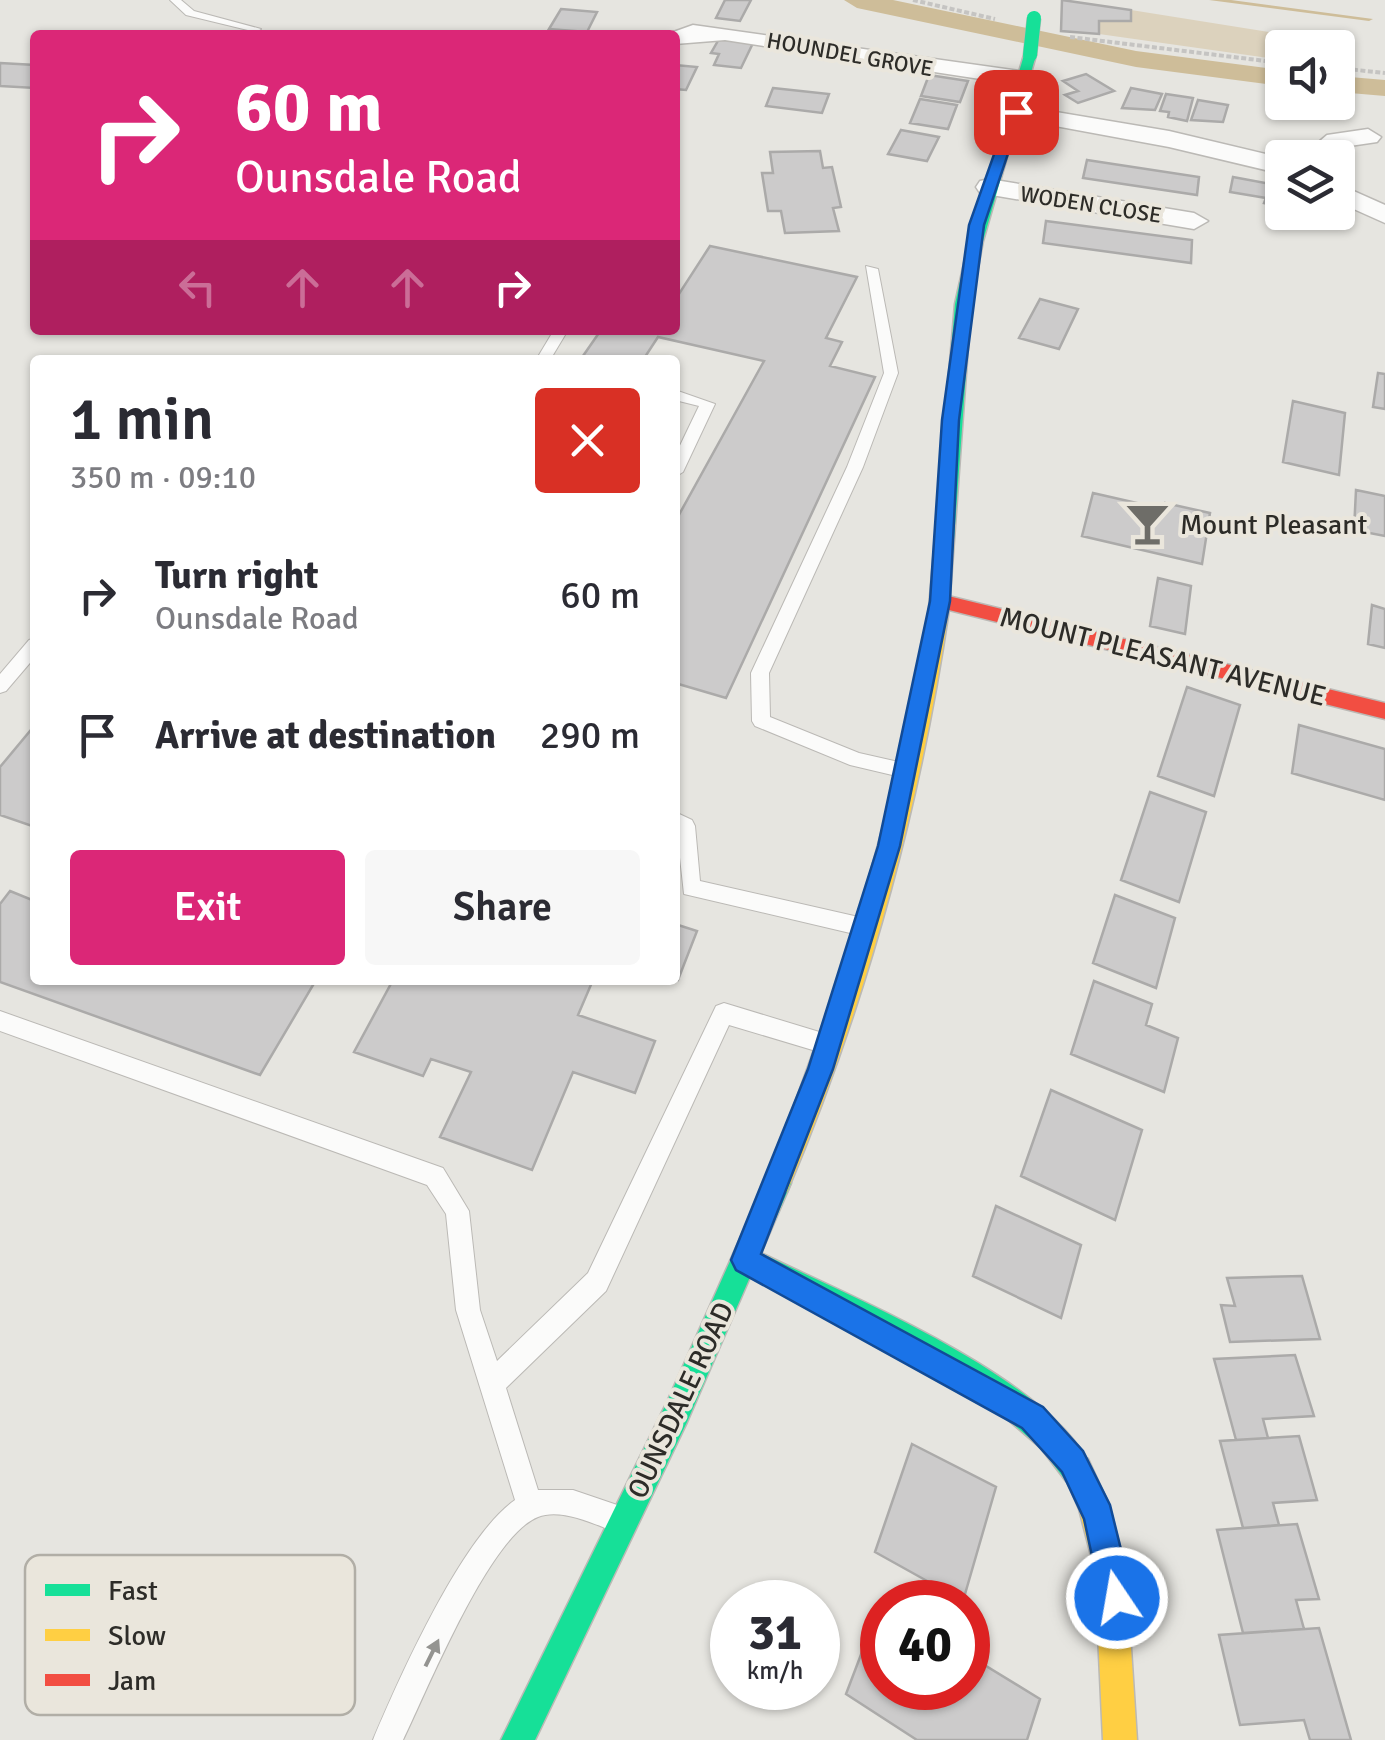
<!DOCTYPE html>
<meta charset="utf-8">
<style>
:root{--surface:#fff;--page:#f7f7f7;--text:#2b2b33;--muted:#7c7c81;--accent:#db2777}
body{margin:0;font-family:Signika,sans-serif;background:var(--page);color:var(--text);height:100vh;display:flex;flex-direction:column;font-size:38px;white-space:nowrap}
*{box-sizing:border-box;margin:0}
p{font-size:32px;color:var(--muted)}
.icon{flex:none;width:55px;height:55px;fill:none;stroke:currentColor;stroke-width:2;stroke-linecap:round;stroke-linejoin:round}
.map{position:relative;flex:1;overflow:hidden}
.side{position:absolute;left:30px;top:355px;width:650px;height:630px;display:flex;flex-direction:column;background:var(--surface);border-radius:10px;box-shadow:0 2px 8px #0004}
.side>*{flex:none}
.banner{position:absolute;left:30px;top:30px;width:650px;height:305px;border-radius:10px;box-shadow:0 2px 8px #0004;background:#db2777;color:#fff;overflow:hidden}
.controls{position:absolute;left:1265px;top:30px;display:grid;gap:20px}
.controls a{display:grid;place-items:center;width:90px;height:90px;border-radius:10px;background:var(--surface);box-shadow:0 2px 8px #0004;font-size:50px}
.speed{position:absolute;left:710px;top:1580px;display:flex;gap:20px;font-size:50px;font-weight:700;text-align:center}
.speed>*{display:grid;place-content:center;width:130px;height:130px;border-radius:50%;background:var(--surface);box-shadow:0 2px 8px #0004;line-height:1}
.speed small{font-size:25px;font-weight:400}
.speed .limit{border:15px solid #d22;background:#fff;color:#111}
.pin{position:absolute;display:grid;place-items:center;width:85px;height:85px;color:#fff;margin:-42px;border-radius:20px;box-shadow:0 5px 15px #0006}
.me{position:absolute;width:110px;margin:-55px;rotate:348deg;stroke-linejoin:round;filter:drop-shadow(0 0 8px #0008)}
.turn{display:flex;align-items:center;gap:35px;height:210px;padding:0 40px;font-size:45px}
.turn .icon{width:130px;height:130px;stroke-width:2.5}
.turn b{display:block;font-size:70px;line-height:85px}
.lanes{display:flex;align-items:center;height:95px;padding:0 40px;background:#0003;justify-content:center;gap:50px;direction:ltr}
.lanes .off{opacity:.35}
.round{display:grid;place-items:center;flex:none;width:105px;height:105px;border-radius:10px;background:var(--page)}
.summary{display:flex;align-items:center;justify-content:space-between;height:170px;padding:0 40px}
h1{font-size:60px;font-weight:600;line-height:75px}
.action{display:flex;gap:20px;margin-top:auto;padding:20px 40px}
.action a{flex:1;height:115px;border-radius:10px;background:var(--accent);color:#fff;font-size:40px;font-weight:600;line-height:115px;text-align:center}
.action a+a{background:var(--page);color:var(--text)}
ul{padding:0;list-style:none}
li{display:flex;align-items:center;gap:30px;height:140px;padding:0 40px}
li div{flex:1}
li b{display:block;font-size:38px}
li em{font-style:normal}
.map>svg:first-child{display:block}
.green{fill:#dcd2bd}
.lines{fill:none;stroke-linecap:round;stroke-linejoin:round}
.stream{fill:#cebd99;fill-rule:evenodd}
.canal{fill:#cebd99;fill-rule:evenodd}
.building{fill:#cccbcb;stroke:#abaaa9;stroke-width:2.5}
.lane-casing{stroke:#bbb9b5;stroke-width:2}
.street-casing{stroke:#bbb9b5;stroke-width:3}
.fast-casing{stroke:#bbb9b5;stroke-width:3}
.slow-casing{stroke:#bbb9b5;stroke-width:3}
.jam-casing{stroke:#bbb9b5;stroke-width:3}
.path{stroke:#c5c4c2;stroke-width:4;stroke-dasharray:5 2.5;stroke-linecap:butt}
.lane{fill:#fbfbfa;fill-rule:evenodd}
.street{fill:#fbfbfa;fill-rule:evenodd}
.fast{fill:#16e098;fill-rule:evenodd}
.slow{fill:#ffcf43;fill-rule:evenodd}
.jam{fill:#f24e42;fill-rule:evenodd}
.fast-bridge-casing{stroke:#bbb9b5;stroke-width:15;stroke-linecap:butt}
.fast-bridge{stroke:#16e098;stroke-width:14}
.oneway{fill:#949491}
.route{fill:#1a73e8;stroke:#114b97;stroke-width:2.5}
.labels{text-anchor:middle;stroke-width:8;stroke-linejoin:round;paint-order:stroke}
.far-street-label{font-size:22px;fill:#2d2c28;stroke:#eae6dc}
.poi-label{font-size:28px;fill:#2d2c28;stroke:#eae6dc;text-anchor:start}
.street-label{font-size:28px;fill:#2d2c28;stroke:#eae6dc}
.key{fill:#eae6dc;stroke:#b1aea6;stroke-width:2.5}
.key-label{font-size:28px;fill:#2d2c28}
</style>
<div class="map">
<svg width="1385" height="1740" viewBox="0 0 1385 1740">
<rect width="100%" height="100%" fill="#e6e5e0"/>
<!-- green -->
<path class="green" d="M1131,10L1282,34V60L1099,34V21H1131Z"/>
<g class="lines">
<!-- stream -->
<path class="stream" d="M1209,0H1231L1373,19L1369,21Z"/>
<!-- canal -->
<path class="canal" d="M844,0H893L1136,51L1282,70V86L1136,67L857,8Z
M1338,76L1385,80V96L1338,92Z"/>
</g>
<!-- building -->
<path class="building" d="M725,0H751L740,21L716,18Z
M1062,0L1131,10V21H1099V34L1061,31Z
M561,9L597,12L587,32L549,29Z
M719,39L753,43L741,68L714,65L719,54L711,53Z
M0,63L35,65V88L0,86Z
M675,65L697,67L686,90L675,89Z
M1086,74L1114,91L1078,103L1065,95L1078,91L1063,81Z
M929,75L968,81L960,102L921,96Z
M773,88L829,94L822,113L766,106Z
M1131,88L1162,94L1155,110L1122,108Z
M1166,94L1193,98L1187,121L1168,117L1169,112L1160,111Z
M920,99L957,105L948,129L910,123Z
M1198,100L1228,105L1223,122L1191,120Z
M901,130L939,137L927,161L888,154Z
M820,151L823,168L832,167L841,207L833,208L839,231L785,233L781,211H768L762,173H773L770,152Z
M1087,160L1199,177L1197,195L1083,178Z
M1233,177L1282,186V207L1264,203L1266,198L1230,192Z
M1046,221L1192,240L1191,263L1043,243Z
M710,246L857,277L826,338L842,342L830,366L875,377L726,698L675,683V522L764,361L658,337L643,360L583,356L601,330H675V300Z
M1040,299L1078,309L1059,349L1019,338Z
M1378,373L1385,374V409L1373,407Z
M1293,401L1345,413L1339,475L1283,462Z
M1356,490L1385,496V536L1354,530Z
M1093,493L1163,509L1165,503L1210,513L1202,564L1082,536Z
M1158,578L1191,586L1185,634L1150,626Z
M1372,605L1385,609V648L1368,644Z
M1187,687L1240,705L1214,796L1158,776Z
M35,725V827L0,815V767Z
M1299,725L1385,749V800L1292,773Z
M1150,792L1206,812L1179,902L1121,880Z
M10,891L32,900L35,896V980H316L260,1075L0,982V904Z
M1115,895L1175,918L1156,988L1093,963Z
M675,924L697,931L678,980L675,979Z
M393,980H593L578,1015L655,1041L635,1093L573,1072L532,1170L440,1137L471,1072L431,1059L423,1076L354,1052Z
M1094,981L1152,1004L1146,1025L1178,1038L1164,1092L1071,1054Z
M1051,1090L1142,1130L1115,1220L1021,1176Z
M996,1206L1081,1245L1061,1318L973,1276Z
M1302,1276L1320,1339L1230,1342L1221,1305L1235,1306L1227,1278Z
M1295,1355L1314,1416L1263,1419L1268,1438L1236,1440L1214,1359Z
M1299,1436L1317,1500L1273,1503L1279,1525L1243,1528L1220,1441Z
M912,1444L996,1487L963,1601L875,1552Z
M1297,1524L1319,1599L1296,1600L1304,1629L1243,1633L1217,1530Z
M881,1602L882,1688H968V1655L1040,1699L1027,1740H917L846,1694Z
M1319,1628L1351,1740H1310L1304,1720L1240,1725L1219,1635Z"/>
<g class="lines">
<defs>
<path id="lane" d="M170,0H181L194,11L261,29L256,32L186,15Z
M866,266L878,269L898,373L863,467L769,673L770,717L859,753L912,765L914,770L905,778L850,765L755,726L752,721L751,673L847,467L884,373Z
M554,330H568L550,360H536Z
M675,390L715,404L683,472L675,477V456L699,406L675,400Z
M35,638V657L6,691L0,693V674L29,640Z
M675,812L692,820L695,826L700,881L863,918L870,921L873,927L870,933L863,936L684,894Z
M724,1003L826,1034L834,1037L837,1044L834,1051L826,1054L729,1025L606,1291L506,1388L538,1490H573L623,1507L627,1517L623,1527L613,1531C592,1523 560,1508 538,1517C489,1536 427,1691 403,1740H373C399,1678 462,1537 515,1500L456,1310L446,1214L427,1185L0,1031V1011L443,1168L469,1211L480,1310L497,1361L588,1273L716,1006Z"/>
<path id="street" d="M693,25L1026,72L1038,79L1026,86L725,40L675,44V35H665Z
M1015,105L1169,131L1282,158V174L1169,147L1006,117L1003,112L1006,107Z
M1368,129L1381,137L1377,142L1343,147L1330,158H1300L1327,135Z
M989,179L1194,213L1208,221L1194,229L980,193L976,187L980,181Z
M1338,184L1385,205V223L1338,202Z"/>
<path id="fast" d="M1030,51L1036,55L983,241L971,304L949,609L939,616L929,609L955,304L969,241L1024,55Z
M778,1170L787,1174L791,1183L761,1253C848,1296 1054,1379 1092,1470L1088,1481L1077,1485L1066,1481L1041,1448L1005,1417L963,1388L867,1334L750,1277L687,1422L535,1740H501L667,1402L769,1174Z"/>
<path id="slow" d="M939,602L949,609C920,809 865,1006 787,1192L778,1196L769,1192L765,1183C837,996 898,808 929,609Z
M1077,1455L1088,1459L1109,1505L1126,1571L1137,1740H1103L1095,1571L1079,1509L1062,1470L1066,1459Z"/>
<path id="jam" d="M940,594L1385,703V719L933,606L930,601Z"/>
</defs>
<!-- lane casing -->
<use href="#lane" class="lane-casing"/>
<!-- street casing -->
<use href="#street" class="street-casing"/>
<!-- fast casing -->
<use href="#fast" class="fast-casing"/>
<!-- slow casing -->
<use href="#slow" class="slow-casing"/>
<!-- jam casing -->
<use href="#jam" class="jam-casing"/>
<!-- path -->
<path class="path" d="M913,0L995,19
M1070,37L1282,63
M1338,68L1385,73"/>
<!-- lane -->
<use href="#lane" class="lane"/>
<!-- street -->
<use href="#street" class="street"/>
<!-- fast -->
<use href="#fast" class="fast"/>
<!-- slow -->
<use href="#slow" class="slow"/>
<!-- jam -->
<use href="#jam" class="jam"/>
<defs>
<path id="fast-bridge" d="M1030,55L1034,18"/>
</defs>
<!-- fast-bridge casing -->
<use href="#fast-bridge" class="fast-bridge-casing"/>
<!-- fast-bridge -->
<use href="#fast-bridge" class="fast-bridge"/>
</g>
<!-- one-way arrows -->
<defs><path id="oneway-solid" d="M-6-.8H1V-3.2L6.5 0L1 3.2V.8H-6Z" transform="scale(2.5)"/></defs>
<use class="oneway" href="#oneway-solid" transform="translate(432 1653) rotate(-64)"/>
<!-- route -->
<path class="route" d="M1016,108L1022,112L984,225L959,420L950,601L900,846L833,1069L761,1254L1043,1407L1083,1451L1110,1505L1133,1598L1128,1609L1117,1614L1106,1609L1101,1598L1084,1519L1062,1472L1022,1428L736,1270L731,1260L808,1069L878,846L930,601L942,420L969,225L1009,112Z"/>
<!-- icons -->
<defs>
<symbol id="bar-bare" viewBox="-9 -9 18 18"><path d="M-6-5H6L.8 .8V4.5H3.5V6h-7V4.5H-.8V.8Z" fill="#6e6d68" stroke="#eae6dc" stroke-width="2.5" paint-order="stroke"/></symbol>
</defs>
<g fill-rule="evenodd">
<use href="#bar-bare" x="1116" y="492" width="63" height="63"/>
</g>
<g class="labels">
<!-- far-street labels -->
<g class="far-street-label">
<text transform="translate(850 54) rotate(10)" y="8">HOUNDEL GROVE</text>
<text transform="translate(1091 204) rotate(9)" y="8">WODEN CLOSE</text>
</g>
<!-- poi labels -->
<g class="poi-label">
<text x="1180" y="534">Mount Pleasant</text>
</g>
<!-- street labels -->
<g class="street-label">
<text transform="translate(1163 656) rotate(14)" y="10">MOUNT PLEASANT AVENUE</text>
<text transform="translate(680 1400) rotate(-65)" y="10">OUNSDALE ROAD</text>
</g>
</g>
<!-- legend -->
<rect x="25" y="1555" width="330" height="160" rx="15" class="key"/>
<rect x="45" y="1584" width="45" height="12" fill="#16e098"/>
<rect x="45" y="1629" width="45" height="12" fill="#ffcf43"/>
<rect x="45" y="1674" width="45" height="12" fill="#f24e42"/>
<g class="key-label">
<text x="108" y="1600">Fast</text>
<text x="108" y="1645">Slow</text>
<text x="108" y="1690">Jam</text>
</g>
</svg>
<div class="controls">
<a><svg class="icon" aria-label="sound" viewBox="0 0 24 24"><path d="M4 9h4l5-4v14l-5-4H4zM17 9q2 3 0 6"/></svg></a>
<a><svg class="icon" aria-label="layers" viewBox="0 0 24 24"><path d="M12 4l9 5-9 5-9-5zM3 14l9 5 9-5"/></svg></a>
</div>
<div class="speed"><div>31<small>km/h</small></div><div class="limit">40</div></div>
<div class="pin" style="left:1016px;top:112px;background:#d93025"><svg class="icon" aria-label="arrive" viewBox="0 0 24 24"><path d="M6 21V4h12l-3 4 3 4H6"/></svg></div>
<svg class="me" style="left:1117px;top:1598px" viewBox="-20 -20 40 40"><circle r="17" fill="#1a73e8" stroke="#fff" stroke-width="3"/><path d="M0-11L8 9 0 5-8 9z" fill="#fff"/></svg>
<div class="banner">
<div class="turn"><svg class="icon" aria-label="right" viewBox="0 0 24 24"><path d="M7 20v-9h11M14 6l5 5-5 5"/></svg><div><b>60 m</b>Ounsdale Road</div></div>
<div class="lanes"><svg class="icon off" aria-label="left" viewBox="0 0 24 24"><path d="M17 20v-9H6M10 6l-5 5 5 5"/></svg><svg class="icon off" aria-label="ahead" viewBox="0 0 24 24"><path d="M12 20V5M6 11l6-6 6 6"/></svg><svg class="icon off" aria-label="ahead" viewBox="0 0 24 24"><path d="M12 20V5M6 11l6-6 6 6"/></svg><svg class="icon" aria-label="right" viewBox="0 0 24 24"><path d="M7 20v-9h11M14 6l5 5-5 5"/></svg></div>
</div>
<section class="side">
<div class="summary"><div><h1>1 min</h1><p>350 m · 09:10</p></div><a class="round" style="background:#d93025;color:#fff"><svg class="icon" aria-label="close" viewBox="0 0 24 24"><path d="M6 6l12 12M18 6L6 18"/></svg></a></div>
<ul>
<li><svg class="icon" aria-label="right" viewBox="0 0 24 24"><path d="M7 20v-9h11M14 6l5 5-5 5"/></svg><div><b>Turn right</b><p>Ounsdale Road</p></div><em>60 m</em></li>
<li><svg class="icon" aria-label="arrive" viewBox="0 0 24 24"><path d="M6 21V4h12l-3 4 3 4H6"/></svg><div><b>Arrive at destination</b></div><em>290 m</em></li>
</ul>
<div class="action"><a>Exit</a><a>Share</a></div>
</section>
</div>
